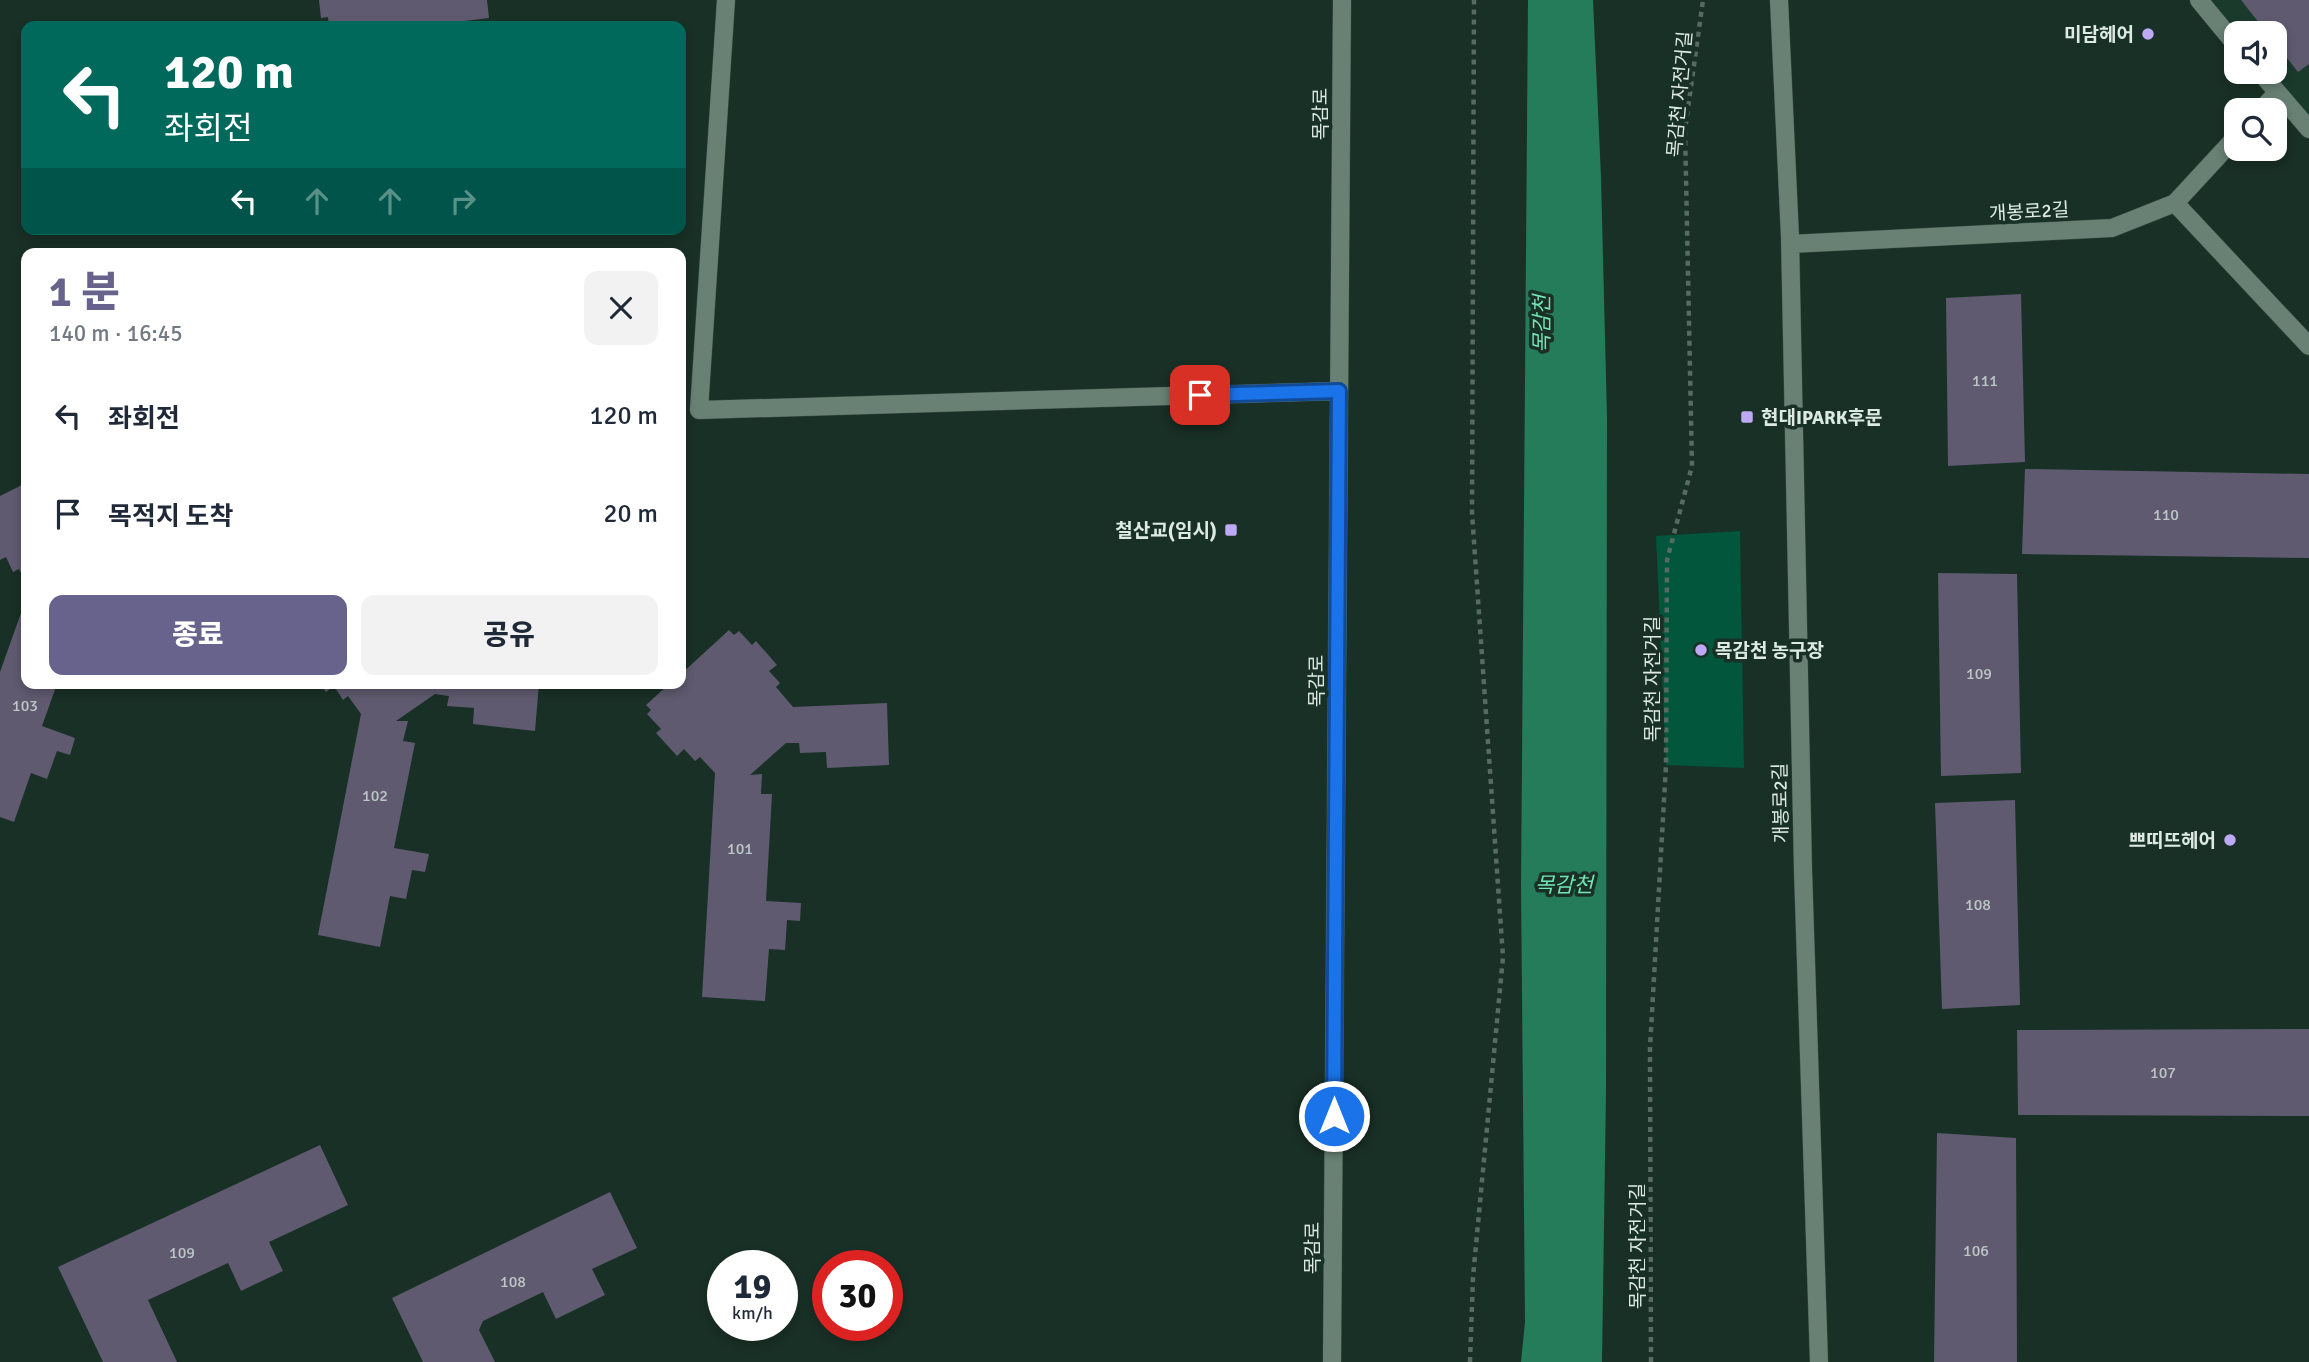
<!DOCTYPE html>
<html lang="ko">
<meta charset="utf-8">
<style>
:root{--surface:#fff;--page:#f2f2f3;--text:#1f2937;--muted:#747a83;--accent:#67638c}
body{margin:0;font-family:Signika,"Noto Sans KR",sans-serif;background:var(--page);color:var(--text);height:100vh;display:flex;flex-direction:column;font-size:26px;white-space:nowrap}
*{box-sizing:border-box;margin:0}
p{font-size:23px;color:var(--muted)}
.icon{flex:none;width:38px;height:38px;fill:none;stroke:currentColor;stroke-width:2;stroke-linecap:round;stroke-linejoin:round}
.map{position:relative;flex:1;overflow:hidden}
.details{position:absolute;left:21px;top:248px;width:665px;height:441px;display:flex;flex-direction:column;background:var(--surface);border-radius:14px;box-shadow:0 4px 10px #0003}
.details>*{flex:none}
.top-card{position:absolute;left:21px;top:21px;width:665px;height:214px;border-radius:14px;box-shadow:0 4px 10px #0003;background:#00695c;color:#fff;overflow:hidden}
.tools{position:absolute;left:2224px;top:21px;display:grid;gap:14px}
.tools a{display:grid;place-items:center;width:63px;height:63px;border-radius:14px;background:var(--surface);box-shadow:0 4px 10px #0003;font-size:35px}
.speed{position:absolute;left:707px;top:1250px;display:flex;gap:14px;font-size:35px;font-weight:700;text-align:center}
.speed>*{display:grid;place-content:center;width:91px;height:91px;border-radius:50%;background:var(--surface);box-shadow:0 4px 10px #0003;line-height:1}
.speed small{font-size:18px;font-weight:400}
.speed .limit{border:10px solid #d22;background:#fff;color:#111}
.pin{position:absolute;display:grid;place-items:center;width:60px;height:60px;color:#fff;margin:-30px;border-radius:14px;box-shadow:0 4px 10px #0006}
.me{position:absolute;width:77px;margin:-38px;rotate:0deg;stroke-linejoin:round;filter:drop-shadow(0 0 5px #0008)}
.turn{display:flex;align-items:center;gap:24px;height:147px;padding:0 28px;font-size:32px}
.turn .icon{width:91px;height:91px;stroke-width:2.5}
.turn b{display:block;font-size:49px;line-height:60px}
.lanes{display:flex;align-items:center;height:66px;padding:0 28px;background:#0003;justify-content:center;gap:35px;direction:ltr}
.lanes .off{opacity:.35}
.round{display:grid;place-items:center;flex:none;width:74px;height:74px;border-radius:14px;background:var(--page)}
.summary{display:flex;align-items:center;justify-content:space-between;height:119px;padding:0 28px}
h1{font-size:42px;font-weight:800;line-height:52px;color:var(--accent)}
.action{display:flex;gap:14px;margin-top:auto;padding:14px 28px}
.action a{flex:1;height:80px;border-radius:14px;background:var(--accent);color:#fff;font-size:28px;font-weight:800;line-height:80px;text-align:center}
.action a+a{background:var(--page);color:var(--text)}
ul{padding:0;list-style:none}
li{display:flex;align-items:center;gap:21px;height:98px;padding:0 28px}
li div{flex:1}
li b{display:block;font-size:26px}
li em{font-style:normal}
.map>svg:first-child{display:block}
.built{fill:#1a3a2c}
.green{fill:#01563b}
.water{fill:#247c5b}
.building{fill:#5f5a6f}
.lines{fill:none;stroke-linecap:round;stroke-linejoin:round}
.minor-casing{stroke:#374a42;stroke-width:19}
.path{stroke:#576b62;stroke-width:4.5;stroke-dasharray:5 5;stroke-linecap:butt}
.minor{stroke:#688174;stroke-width:18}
.route-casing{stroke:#114b97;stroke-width:18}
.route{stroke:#1a73e8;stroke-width:12}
.poi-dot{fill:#bea9f4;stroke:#193026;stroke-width:2.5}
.labels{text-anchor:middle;stroke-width:7;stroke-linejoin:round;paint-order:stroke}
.number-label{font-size:16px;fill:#bdc6c6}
.poi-label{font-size:19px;font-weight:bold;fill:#dceae3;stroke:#193026;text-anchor:end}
.street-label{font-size:19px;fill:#dceae3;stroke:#193026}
.water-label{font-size:21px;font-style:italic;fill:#72e6b5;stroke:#193026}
</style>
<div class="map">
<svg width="2309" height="1362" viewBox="0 0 2309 1362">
<rect width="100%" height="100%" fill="#193026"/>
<!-- built -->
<path class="built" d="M2199,0H2309V129L2260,72H2275V33H2236Z"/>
<!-- green -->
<path class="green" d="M1740,531L1744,768L1666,765L1656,536Z"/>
<!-- water -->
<path class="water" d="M1528,0H1593L1601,177L1607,417L1606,1091L1602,1362H1521L1525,1322L1521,886Z"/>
<!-- building -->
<path class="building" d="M319,0H487L489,18L424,26H329L328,17L321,18Z
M2241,0H2309V64L2298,72L2275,43V33H2267Z
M2021,294L2025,462L1948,466L1946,298Z
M2025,469L2309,474V558L2022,554Z
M26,483V583L19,569L13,572L6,557L0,560V496Z
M1938,573L2017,574L2021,773L1941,776Z
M26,599V684H57L42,726L75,738L70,755L57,751L47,779L31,773L14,822L0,817V672Z
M729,630L734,635L739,631L752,645L756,641L777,665L769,671L780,683L776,687L793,707L887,703L889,765L827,768L826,752L800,753L799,743H786L750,775L762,774L761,794H772L766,901L801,903L800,921L787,920L785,950L769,949L765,1001L702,997L715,773L700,757L695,761L684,749L677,756L656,733L661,729L647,714L651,710L646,705L669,684H681V674Z
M320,684H539L535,731L473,724L474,708L447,706L449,696L435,694L396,721H408L403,741L415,743L394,848L429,854L425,872L412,870L406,899L390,896L380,947L318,935L361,714L348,696L343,700L334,686L326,692Z
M2015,800L2020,1005L1942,1009L1935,803Z
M2309,1029V1116L2018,1115L2017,1030Z
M1937,1133L2016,1138L2017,1362H1934Z
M320,1145L348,1205L269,1242L283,1271L241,1291L228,1263L148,1300L177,1362H103L58,1267Z
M610,1192L637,1248L592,1269L605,1295L556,1319L543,1292L483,1321L479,1330L495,1362H423L392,1298Z"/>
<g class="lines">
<defs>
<path id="minor" d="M726,0L699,410L1339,391
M1779,0L1790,237L1803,870L1819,1362
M2199,0L2236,45
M2260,72L2309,129
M2261,110L2277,93
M2175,203L2309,346
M1790,244L2112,228L2175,203L2236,137
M1332,1362L1342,0"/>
</defs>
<!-- minor casing -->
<use href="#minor" class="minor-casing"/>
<!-- path -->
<path class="path" d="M1470,1362L1473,1277L1503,957L1472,513L1474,0
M1651,1362L1650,1048L1666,765L1667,560L1692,466L1685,130L1703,0"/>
<!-- minor -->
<use href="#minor" class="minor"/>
</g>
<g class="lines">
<defs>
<path id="route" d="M1200,395L1339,391L1334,1116"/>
</defs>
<!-- route casing -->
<use href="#route" class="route-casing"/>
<!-- route -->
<use href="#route" class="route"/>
</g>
<!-- markers -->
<g class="poi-dot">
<circle cx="2148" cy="34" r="7"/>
<rect x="1740" y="410" width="14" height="14" rx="3.5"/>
<rect x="1224" y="523" width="14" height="14" rx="3.5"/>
<circle cx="1701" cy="650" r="7"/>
<circle cx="2230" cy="840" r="7"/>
</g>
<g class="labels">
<!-- number labels -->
<g class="number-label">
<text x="1985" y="386">111</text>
<text x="2166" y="520">110</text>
<text x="1979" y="679">109</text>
<text x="25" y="711">103</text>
<text x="375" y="801">102</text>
<text x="740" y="854">101</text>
<text x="1978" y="910">108</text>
<text x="2163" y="1078">107</text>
<text x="1976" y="1256">106</text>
<text x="182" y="1258">109</text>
<text x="513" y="1287">108</text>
</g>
<!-- poi labels -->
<g class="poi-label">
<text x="2134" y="41">미담헤어</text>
<text x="1761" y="424" text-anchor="start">현대IPARK후문</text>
<text x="1217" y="537">철산교(임시)</text>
<text x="1715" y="657" text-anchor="start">목감천 농구장</text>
<text x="2216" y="847">쁘띠뜨헤어</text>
</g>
<!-- street labels -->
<g class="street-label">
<text transform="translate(1679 94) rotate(-85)" y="7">목감천 자전거길</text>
<text transform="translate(1320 114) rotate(-90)" y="7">목감로</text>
<text transform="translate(2029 211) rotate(-3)" y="7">개봉로2길</text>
<text transform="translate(1652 679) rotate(-90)" y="7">목감천 자전거길</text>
<text transform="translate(1316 681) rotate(-90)" y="7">목감로</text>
<text transform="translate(1780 803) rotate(-91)" y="7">개봉로2길</text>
<text transform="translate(1637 1246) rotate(-90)" y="7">목감천 자전거길</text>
<text transform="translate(1312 1248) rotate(-90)" y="7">목감로</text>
</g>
<!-- water labels -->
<g class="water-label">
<text transform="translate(1542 324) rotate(-90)" y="7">목감천</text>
<text x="1564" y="892">목감천</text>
</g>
</g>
</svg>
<div class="tools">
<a><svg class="icon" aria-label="sound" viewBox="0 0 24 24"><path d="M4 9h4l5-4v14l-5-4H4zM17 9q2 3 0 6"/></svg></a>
<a><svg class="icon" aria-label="search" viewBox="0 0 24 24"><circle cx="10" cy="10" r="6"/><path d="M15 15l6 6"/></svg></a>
</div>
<div class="speed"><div>19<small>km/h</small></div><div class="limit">30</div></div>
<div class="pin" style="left:1200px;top:395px;background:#d93025"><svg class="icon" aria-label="arrive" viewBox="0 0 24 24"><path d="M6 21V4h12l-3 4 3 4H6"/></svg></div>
<svg class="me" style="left:1334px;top:1116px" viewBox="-20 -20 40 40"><circle r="17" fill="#1a73e8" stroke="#fff" stroke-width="3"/><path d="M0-11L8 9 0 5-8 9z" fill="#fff"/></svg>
<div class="top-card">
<div class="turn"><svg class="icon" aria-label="left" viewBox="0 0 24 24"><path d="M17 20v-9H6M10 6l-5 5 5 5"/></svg><div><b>120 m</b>좌회전</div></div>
<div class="lanes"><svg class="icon" aria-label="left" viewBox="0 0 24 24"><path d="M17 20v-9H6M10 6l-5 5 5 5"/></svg><svg class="icon off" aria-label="ahead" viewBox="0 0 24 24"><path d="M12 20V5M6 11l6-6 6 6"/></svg><svg class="icon off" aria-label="ahead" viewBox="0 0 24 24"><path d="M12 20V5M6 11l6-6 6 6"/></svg><svg class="icon off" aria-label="right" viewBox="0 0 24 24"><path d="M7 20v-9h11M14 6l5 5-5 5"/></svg></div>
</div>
<section class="details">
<div class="summary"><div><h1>1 분</h1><p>140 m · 16:45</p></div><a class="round"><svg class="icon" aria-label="close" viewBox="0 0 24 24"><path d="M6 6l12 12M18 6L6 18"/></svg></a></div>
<ul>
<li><svg class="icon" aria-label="left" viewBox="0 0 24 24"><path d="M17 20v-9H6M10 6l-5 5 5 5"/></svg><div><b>좌회전</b></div><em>120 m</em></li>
<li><svg class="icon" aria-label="arrive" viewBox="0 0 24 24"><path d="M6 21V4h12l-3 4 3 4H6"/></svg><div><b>목적지 도착</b></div><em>20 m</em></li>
</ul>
<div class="action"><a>종료</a><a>공유</a></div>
</section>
</div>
